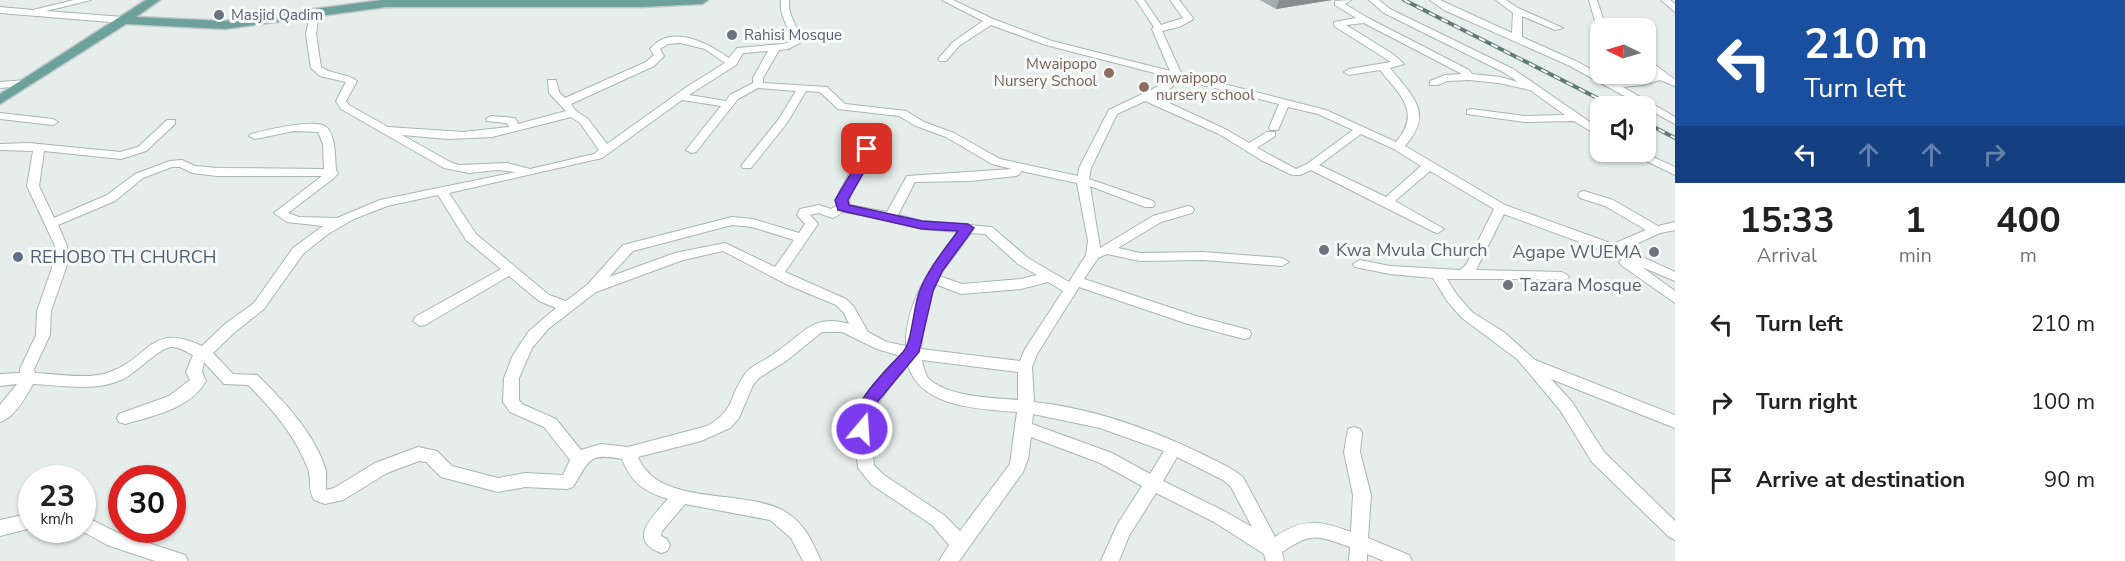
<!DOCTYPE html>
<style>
:root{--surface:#fff;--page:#f2f2f2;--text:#222;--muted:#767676}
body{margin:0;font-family:"Nunito Sans",sans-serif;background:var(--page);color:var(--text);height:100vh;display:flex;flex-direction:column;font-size:22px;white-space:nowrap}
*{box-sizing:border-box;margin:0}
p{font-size:20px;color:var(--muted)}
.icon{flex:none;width:33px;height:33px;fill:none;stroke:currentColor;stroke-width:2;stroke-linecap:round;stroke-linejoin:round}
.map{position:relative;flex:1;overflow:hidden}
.side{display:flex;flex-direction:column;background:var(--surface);width:450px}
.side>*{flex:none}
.hud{background:#1a4fa0;color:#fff;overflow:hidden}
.needle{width:39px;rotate:275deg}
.buttons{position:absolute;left:1590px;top:18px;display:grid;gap:12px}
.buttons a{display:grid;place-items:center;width:66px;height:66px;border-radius:12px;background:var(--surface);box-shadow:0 2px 4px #0004;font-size:30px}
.speed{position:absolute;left:18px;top:465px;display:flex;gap:12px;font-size:30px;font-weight:700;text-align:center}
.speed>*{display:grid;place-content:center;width:78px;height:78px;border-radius:50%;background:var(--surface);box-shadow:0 2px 4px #0004;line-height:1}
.speed small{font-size:15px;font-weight:400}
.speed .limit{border:9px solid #d22;background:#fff;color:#111}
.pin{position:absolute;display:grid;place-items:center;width:51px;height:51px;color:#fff;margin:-26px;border-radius:12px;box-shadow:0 3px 9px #0006}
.me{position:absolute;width:66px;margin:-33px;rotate:18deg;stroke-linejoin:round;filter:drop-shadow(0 0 4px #0008)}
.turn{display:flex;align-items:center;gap:21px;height:126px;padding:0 30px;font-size:27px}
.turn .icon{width:78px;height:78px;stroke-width:2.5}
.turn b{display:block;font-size:42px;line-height:51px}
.lanes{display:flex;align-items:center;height:57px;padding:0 30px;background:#0003;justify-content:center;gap:30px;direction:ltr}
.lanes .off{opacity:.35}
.eta{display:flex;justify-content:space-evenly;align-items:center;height:102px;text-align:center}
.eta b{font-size:36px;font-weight:700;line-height:42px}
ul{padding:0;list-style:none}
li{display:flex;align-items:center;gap:18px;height:78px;padding:0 30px}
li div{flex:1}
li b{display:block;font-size:22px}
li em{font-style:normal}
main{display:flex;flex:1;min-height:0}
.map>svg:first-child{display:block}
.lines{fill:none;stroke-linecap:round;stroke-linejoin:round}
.minor-casing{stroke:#a8b6b3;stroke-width:2}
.major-casing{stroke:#c2c9c8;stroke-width:3}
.minor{fill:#fff;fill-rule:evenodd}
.major{fill:#6da19c;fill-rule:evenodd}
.rail-casing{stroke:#607a77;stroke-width:4}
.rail{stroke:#f6faf9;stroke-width:2;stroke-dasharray:7;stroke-linecap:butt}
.wall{fill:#a3afac}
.shaded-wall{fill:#858e8c}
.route{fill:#7c3aed;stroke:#51269a;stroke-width:1.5}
.worship-dot{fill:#6b7280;stroke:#f6faf9;stroke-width:2}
.education-dot{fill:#8d6e63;stroke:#f6faf9;stroke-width:2}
.service-dot{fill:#5c6f8a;stroke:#f6faf9;stroke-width:2}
.labels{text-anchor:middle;stroke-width:6;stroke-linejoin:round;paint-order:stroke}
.far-worship-label{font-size:15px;fill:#5b616d;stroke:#f6faf9;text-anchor:start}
.far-education-label{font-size:15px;fill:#785e54;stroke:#f6faf9;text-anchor:end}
.worship-label{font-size:18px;fill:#5b616d;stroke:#f6faf9;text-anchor:start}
.service-label{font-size:18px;fill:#4e5e75;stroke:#f6faf9;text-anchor:start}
</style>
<main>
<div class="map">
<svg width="1675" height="561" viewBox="0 0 1675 561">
<rect width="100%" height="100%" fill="#e6eeeb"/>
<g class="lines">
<defs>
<path id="minor" d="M74,0H91L46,11L123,17L128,20L123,23L0,13V7L33,10Z
M781,0H789C788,20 800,25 800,43L788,49L779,50L763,78V83L827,87L845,104L906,111L924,122L954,133L1000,159L1078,176L1079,168L1109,110L1163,84L1170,77L1046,45L991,25L959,46L946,61H940L938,59L953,42L983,21L942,0H953L993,19L1052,41L1170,71L1152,29L1154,27L1136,0H1144L1161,25L1183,18L1170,0H1179L1193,18L1192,20L1179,27L1162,31L1181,73L1326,110L1396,142C1422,112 1400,95 1380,70L1349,75L1344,72L1349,69L1391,62L1334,26V22L1356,18L1335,5V1L1351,0L1345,4L1368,18L1469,70L1472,74L1500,77L1518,82L1505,73L1384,13L1369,0H1379L1390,9L1513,69L1600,129V137L1574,121L1525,122L1467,114V110L1471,109L1525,116L1565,115L1530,90L1499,83L1469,80L1447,81L1438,85H1430V81L1445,75L1462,74L1364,23L1346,25L1393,54L1404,64L1390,68C1413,97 1434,113 1405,146L1505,205L1613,244L1646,230L1605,206L1580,198L1578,195L1580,192L1584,191L1613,200L1658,226L1675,222V230L1660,233L1625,249L1675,272V281L1642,267L1675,291V303L1621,265L1619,262L1623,258L1504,214L1476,270L1562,272L1569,276L1567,279H1447L1457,295L1472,312L1505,333L1535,360L1675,415V428L1551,379L1572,402L1604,452L1675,521V540L1669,537L1592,462L1560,410L1517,359L1462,318L1447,301L1433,278L1390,274L1355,267L1353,264L1360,260L1390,266L1460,270L1466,265L1494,209L1430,171L1395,201L1444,229L1438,233L1434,232L1311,170L1300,175H1292L1261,160L1219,134L1145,101L1117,114L1091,168L1089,179L1153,201L1155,204L1153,207H1145L1090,186L1100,248L1153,216L1188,206L1192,207L1194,210L1192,213L1161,222L1118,248L1140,253L1203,252L1282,258L1289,262L1282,266L1203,260L1140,261L1107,254L1098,258L1084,279L1196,316L1249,330L1251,334L1249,338L1244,339L1188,324L1079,287L1037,354L1032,367L1034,402C1091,408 1151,429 1202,454C1216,461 1231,467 1243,477L1275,537C1304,517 1320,521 1351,532L1353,495L1344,452L1348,429L1354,427L1360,429L1362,433L1360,452L1371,495L1368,538L1409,555L1412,561H1384L1367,554V561H1349L1350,547C1316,535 1312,532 1282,552L1284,561H1266L1264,554L1214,522L1156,493L1129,536L1119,561H1101L1117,525L1142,486L1100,463L1031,437L1028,459L1023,472L959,561H939L949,545L932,525L872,485L858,468L854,429L857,411L884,372L900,356L877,349L842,332H822L786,361L759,378L753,385L739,418L730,428L701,441L638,457C659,509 749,487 787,513C805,524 813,543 821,561H803L791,538L770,520L685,504L662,531L661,536L667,539L670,545L667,551L661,553C626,540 653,516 668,499C644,491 632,484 622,459C587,452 589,462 573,487L567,489L525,487L498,492L441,477L426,462L419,461L387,473L343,500L325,504L314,500C307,486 312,480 308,469C295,435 273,410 248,385L224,384L204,362L202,372L206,381C190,409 153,416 125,424L119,422L117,418L119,414L169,396L190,380L186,372L193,355C187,352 178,346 171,347C157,349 136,374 121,380C94,392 61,385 33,384C26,397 14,418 0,422V405L17,384L0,386V374L20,373V369L36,335L37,311L52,268L55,246L27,186L33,151L0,150V144L29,143L120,152L138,147L167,120H175V124L146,151L121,159L44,151L39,186L54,218L107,195L135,174L170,161L182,160L195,166L217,168L324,169L323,144L318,132L294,131L255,139L249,136L251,134C266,130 312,119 325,126C336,133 335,159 336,170L338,173L334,178L288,213L299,217L337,218L380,200L516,172L497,170L469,173L444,168L341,109L336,101L346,82L320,76L311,68L306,34L311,10L319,12L316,34L321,67C332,75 347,73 357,81L346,101L349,105L388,127L463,132L509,127L507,123L487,121L486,119L491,116L515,118L518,124L566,111L549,93L548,80H556L559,92L565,98L646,62L654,55L650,49C671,23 708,43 729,58L737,48L783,44L790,42C790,25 779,18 781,0ZM680,43L705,49L725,63L688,86L607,144L588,119L575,110L571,104L654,66L664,56L660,49L668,44ZM768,51L753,78V83L730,95L726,101L689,95L736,65L743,53ZM1179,79L1279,104L1269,128L1270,130H1278L1288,107L1318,114L1353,130L1307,164L1296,169L1257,148L1275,136V132H1267L1249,143L1227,130L1154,96L1171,88ZM758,88L796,91L778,120L741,166L743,168H751L787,123L806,91L820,92L838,109L899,116L916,126L946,137L992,164L1012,169L907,176L887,212L849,205L850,195L873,149L871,147H863L838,195L837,205L831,209L819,205L800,209L797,215L805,224L799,233L753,219L732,217L623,245L587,285L566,301L549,295L476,234L449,193L602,158L682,100L721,106L686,150L692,153L696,152L738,99ZM571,117L580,123L599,150L594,154L530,169L507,163L459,165L452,163L402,135L448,139L492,137ZM1361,134L1394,149L1421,166L1386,197L1319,165ZM172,167H180L192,173L217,176H322L274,213L287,222L323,226L293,248L254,303L225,324L202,346C150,322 151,357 110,372C89,380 58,374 35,373L34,369L50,335L51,311L66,268L67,246L58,225L115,201L143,178ZM1021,171L1077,183L1088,241L1086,255L1069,282L1028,258L992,227L922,221L898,215L915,182L970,181L1016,176L1020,174ZM438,195L466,240L501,269L415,317L413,321L420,326L425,325L509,276L539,301L556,308L529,331L513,355L504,378L503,402L510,412L544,427L570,460L563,475L525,473L498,478L452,466L437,451L418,447L375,463L334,488L326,490C325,484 327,477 326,471C316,435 283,400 257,375L233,374L213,353L235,332L264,309L303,254L328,234L354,219L387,206ZM843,212L875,217L922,229L958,232C932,265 905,302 906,346L887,342L868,332L854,307L846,299L785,272L818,224L810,215L818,213L833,218ZM732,225L752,227L794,240L775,267L725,243L675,253L609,277L633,251ZM971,233L985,234L1018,264L1037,275L1021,279L962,284L939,276ZM723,251L788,285L836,305L844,313L849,324C812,313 803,335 775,353C765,361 753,364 745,374C728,397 736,410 707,426L628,447L601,444L581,450L556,419L522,404L519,400V378L532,348L548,329L596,292L683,260ZM1048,282L1063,291L1025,349L1020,361L921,349L925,312L935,284L961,294L1021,289ZM922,360L1018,372V400C993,398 947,397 928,378C925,373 923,366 922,360ZM908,365C920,408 981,409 1017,412L1010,464L960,531L944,515L884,475L874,465L870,429L873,412L894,380ZM1033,414L1100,428L1164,451L1150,474L1112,453L1032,424ZM1177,457L1223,480L1231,487L1252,527L1226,512L1163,481Z
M1430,0H1440L1512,33L1513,13L1496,0H1506L1518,8L1563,28L1555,30L1522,16V37L1578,62L1613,82L1642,79L1654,75L1646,68V60C1656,63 1665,74 1675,79V86L1660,80L1643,85L1623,87L1675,117V124L1570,66L1444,10Z
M1589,0H1597L1606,28H1600V30L1597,28Z
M1661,0H1670L1675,4V12Z
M27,80L31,81V85L0,88V82Z
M0,113L53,119L58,122L53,125L0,119Z
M1628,152H1642L1675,167V175Z
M32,513V528L0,536V520Z
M82,515L118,533L185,555L188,561H155L107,545L80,530H82Z"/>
<path id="major" d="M146,0H160L136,17L225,21L382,0H708L702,4L641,7H386L225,29L126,24L0,104V94Z"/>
</defs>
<!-- minor casing -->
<use href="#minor" class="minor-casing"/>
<!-- major casing -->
<use href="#major" class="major-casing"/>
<!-- minor -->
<use href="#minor" class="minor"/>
<!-- major -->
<use href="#major" class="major"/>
<defs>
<path id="rail" d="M1404,0L1613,106
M1646,123L1675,138"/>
</defs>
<!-- rail casing -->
<use href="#rail" class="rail-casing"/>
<!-- rail -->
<use href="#rail" class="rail"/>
</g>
<!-- wall -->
<path class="wall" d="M1260,0H1332L1276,9Z"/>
<!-- shaded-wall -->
<path class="shaded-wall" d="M1279,0H1332L1276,9Z"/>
<!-- route -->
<path class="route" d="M867,145L873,149L872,158L848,200L849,205L922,221L968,224L974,228L943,270L933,291L919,352L879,400L873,411L867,433L862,435L856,433C843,409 889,368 903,352C913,340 913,306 920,290C929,268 944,250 958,231L922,229L838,210L835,200L860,158L861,149Z"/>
<!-- markers -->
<g class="worship-dot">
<circle cx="219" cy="15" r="6"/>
<circle cx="732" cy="35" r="6"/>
<circle cx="1324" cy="250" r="6"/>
<circle cx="1654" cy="252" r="6"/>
<circle cx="1508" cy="285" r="6"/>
</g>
<g class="education-dot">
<circle cx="1109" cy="73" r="6"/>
<circle cx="1144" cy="87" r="6"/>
</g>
<circle class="service-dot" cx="18" cy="257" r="6"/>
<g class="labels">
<!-- far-worship labels -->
<g class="far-worship-label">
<text x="231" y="20">Masjid Qadim</text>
<text x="744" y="40">Rahisi Mosque</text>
</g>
<!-- far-education labels -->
<g class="far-education-label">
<text x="1097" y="69">Mwaipopo<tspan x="1097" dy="17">Nursery School</tspan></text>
<text x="1156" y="83" text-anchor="start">mwaipopo<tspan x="1156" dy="17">nursery school</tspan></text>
</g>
<!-- worship labels -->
<g class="worship-label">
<text x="1336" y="256">Kwa Mvula Church</text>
<text x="1642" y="258" text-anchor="end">Agape WUEMA</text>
<text x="1520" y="291">Tazara Mosque</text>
</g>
<!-- service labels -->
<g class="service-label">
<text x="30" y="263">REHOBO TH CHURCH</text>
</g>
</g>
</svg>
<div class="buttons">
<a><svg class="needle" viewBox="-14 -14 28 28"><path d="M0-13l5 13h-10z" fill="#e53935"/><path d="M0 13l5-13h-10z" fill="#767676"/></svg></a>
<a><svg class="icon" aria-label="sound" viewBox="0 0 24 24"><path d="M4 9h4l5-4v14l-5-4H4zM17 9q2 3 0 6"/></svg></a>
</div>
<div class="speed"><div>23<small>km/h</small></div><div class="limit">30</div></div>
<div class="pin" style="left:867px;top:149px;background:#d93025"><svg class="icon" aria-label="arrive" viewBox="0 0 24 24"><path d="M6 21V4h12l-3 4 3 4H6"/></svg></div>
<svg class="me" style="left:862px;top:429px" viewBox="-20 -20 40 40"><circle r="17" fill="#7c3aed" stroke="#fff" stroke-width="3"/><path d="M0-11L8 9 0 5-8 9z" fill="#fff"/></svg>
</div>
<section class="side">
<div class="hud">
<div class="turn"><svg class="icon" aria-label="left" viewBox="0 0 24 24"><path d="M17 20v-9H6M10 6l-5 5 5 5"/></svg><div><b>210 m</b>Turn left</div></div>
<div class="lanes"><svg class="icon" aria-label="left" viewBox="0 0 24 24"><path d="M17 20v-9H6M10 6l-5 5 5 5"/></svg><svg class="icon off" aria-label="ahead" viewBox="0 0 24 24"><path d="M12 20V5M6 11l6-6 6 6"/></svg><svg class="icon off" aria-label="ahead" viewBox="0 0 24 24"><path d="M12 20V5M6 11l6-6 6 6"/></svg><svg class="icon off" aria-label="right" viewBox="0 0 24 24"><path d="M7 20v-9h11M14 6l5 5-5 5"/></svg></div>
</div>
<div class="eta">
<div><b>15:33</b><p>Arrival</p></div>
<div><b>1</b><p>min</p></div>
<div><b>400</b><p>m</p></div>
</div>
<ul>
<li><svg class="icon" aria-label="left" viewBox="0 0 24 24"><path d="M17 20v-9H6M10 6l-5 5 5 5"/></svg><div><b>Turn left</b></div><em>210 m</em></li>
<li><svg class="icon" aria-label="right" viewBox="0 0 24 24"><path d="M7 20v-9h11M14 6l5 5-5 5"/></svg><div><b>Turn right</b></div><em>100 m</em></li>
<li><svg class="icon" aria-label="arrive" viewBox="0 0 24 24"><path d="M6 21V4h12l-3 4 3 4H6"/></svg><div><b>Arrive at destination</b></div><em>90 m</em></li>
</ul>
</section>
</main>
